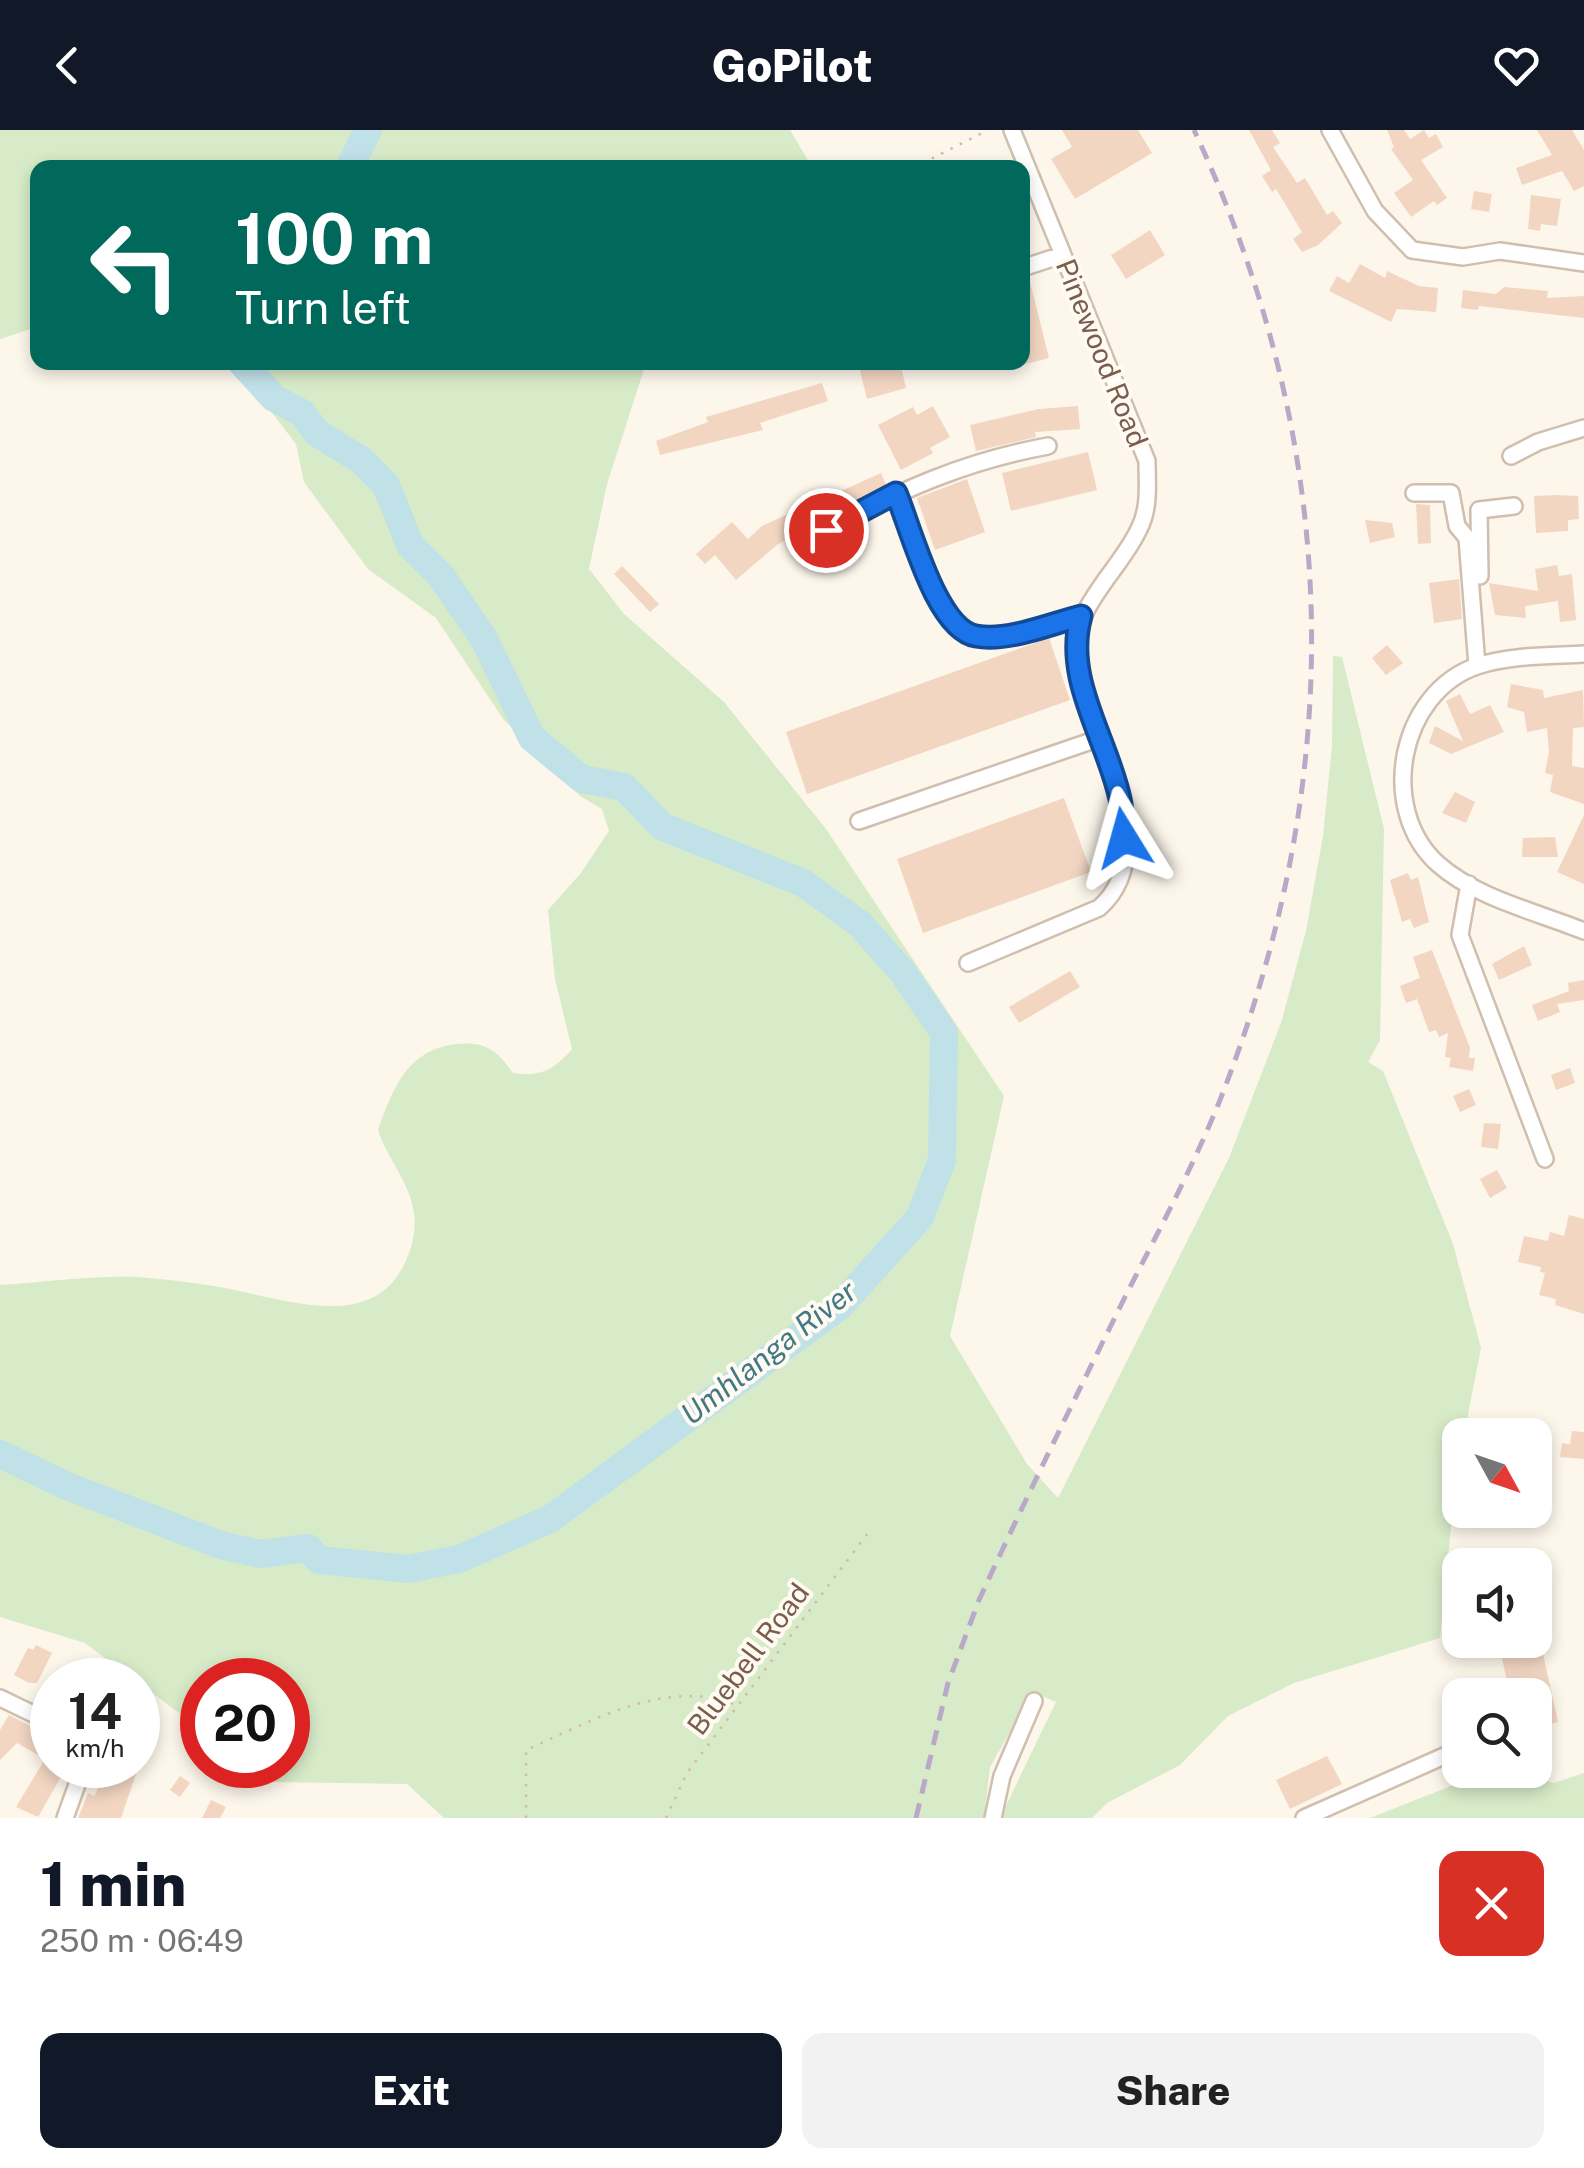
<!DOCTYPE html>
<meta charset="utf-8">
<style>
:root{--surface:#fff;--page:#f2f2f2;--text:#222;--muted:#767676;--accent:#111827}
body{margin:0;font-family:"Public Sans",sans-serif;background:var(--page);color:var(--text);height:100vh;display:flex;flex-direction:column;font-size:38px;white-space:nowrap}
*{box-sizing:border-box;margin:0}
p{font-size:32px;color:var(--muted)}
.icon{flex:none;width:55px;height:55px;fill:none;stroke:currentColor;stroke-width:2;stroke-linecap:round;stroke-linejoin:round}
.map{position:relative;height:1688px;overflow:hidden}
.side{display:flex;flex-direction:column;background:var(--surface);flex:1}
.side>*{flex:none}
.banner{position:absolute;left:30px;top:30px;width:1000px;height:210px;border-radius:20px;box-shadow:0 5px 15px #0003;background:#00695c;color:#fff;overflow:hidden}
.needle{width:65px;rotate:130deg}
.fabs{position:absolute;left:1442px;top:1288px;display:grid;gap:20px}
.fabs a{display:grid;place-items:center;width:110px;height:110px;border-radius:20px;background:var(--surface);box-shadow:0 5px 15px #0003;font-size:50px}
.speed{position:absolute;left:30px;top:1528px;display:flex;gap:20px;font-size:50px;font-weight:700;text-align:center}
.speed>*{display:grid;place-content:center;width:130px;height:130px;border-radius:50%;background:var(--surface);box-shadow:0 5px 15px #0003;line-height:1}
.speed small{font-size:25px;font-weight:400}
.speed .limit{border:15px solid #d22;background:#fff;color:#111}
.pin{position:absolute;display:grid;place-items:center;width:85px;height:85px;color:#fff;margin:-42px;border:5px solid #fff;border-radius:50%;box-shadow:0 2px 10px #0007}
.me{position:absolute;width:110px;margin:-55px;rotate:352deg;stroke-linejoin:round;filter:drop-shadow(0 0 8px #0008)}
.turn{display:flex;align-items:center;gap:35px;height:210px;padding:0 40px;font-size:45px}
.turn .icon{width:130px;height:130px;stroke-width:2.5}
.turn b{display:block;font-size:70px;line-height:85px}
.round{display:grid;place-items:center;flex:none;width:105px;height:105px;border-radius:20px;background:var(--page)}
.summary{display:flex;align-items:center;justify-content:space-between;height:170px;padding:0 40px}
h1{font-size:60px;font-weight:800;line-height:75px;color:var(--accent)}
.action{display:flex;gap:20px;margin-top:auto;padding:20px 40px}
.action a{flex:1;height:115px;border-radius:20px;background:var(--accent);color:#fff;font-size:40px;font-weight:800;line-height:115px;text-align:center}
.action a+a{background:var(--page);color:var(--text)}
header{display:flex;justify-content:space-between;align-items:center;height:130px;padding:0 40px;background:var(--accent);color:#fff;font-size:45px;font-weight:800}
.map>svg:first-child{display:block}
.green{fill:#d7ebc8}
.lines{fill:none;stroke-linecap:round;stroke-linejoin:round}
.river{stroke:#bfe1e7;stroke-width:28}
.building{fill:#f2d6c2}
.minor-casing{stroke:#d0beaf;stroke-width:20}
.path{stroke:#d8b9a5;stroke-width:2.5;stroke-dasharray:2.5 8;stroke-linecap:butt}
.minor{stroke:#fff;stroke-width:15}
.rail{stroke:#b9a8c8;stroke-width:5;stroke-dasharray:15 10;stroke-linecap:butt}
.route-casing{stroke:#114b97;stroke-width:25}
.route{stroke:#1a73e8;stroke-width:18}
.labels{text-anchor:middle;stroke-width:8;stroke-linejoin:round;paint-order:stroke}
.street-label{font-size:28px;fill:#795d4d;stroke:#fffaf2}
.water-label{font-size:30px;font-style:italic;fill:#437984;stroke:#fffaf2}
</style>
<header><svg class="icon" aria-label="back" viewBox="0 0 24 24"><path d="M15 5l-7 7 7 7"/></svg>GoPilot<svg class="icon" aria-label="heart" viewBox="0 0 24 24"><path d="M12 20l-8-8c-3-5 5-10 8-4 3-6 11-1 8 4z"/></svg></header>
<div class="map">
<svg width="1584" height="1688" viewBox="0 0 1584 1688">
<rect width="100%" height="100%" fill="#fdf6eb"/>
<!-- green -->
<path class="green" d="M0,0H790L812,37L38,38L37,197L0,209Z
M234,233H646L607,354L589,439L624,484L724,572L826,699L1004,966L950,1206L1027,1334L1058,1368L1229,1028L1281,893L1306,801L1323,706L1332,616L1333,526L1342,527L1384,699L1380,910L1368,932L1383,941L1453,1114L1481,1218L1464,1305H1460L1440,1508L1294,1553L1228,1586L1180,1635L1107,1673L1092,1688H1000L1056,1572L1033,1562L990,1637L984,1688H444L407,1654L274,1652L250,1635H288V1550H202V1600L85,1513L0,1487V1155C45,1152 93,1145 138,1147C163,1149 189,1152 214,1156C269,1164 363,1204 400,1142C410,1126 417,1103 414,1084C411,1054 387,1028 378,1000C393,958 407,920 456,914C485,911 497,920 513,943C541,947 554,940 572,919L555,849L548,780L581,743L609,701L602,679L580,666L504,590L436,488L368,439L304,352L296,314Z
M1510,1641L1554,1653L1584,1643V1688H1370L1481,1644Z"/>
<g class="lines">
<!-- river -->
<path class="river" d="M349,38L368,0
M0,1324L67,1356L221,1415L260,1424L308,1418L319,1430L408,1439L459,1429L550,1389L840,1176L920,1087L942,1030L944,903L904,844L860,794L803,753L663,697L624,657L582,649L532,608L484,509L441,446L410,415L386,355L361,330L317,303L302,283L274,268L241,232"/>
</g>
<!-- building -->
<path class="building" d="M1062,0H1138L1152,23L1075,69L1051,29L1072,17Z
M1249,0H1272L1280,13L1273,17L1297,53L1305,48L1327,85L1333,81L1342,93L1318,115L1302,122L1293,109L1302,102L1276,59L1272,62L1262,46L1271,40Z
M1387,0H1404L1410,9L1424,0L1429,8L1436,4L1443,17L1421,30L1447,68L1437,75L1434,71L1411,87L1394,63L1413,50L1391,19L1394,17Z
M1537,0H1572L1584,20V56L1574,61L1562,41L1522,55L1516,38L1552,25Z
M1474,61L1492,64L1489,82L1471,79Z
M1531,65L1561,69L1557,96L1541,94L1540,101L1528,99Z
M1150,100L1165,125L1126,149L1111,125Z
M1360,134L1385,148L1387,141L1419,156L1438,158L1436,182L1397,179L1391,192L1329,161L1337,146L1349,153Z
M1029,148L1049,228L1022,235V149Z
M1504,157L1548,161L1547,168L1584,166V188L1479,176L1478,180L1461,178L1463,160L1496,164Z
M858,232H900L906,258L867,269Z
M822,253L828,271L760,293L763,300L660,325L656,311L708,292L706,287Z
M933,276L950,307L930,318L933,323L901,340L878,295L913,277L917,285Z
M1078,276L1080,299L1035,302L1036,307L976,321L970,295L1039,279Z
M1088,322L1097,360L1011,381L1002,343Z
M881,343L887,357L836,382L830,366Z
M967,349L985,402L935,420L917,368Z
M1558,365L1578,366L1579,389L1568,390V401L1536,403L1534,366Z
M1416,374L1430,375L1431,413L1418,414Z
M808,375L816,396L778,414L736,450L715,425L705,434L696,424L732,392L748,409L762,396Z
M1365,390L1392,393L1395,407L1370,413Z
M1557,435L1559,446L1572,444L1576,490L1560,492L1558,471L1525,476L1526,488L1495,485L1489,453L1538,461L1535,439Z
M622,436L659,474L650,482L614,444Z
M1459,449L1462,489L1434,493L1429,453Z
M1049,508L1070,570L807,664L786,602Z
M1387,515L1403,533L1386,545L1372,528Z
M1511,554L1543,560L1544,568L1583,560L1584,597L1573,598L1572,636L1584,638V674L1550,662L1553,645L1545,643L1549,622L1547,598L1527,602L1524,582L1507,577Z
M1460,564L1470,584L1490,575L1504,602L1451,624L1429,613L1435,596L1463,611L1446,571Z
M1455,662L1475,672L1466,693L1442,683Z
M1064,668L1091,742L923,803L897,729Z
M1584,685V754L1557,742Z
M1555,707L1558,727H1522L1523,708Z
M1408,743L1411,750L1418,747L1429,792L1414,798L1410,789L1402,792L1390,750Z
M1524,816L1532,835L1499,850L1492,834Z
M1432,820L1470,918L1469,928H1475L1473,941L1449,937L1451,928L1445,927L1448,903L1439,907L1436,900L1429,902L1417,869L1406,873L1400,856L1420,848L1413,827Z
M1070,841L1080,857L1019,893L1009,877Z
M1584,850V870L1557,874L1560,882L1538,891L1532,875L1569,861L1568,853Z
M1570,938L1575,953L1556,960L1551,945Z
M1469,959L1476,975L1460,982L1453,966Z
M1484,993L1501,994L1498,1019L1481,1017Z
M1497,1040L1507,1058L1490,1068L1480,1049Z
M1569,1085L1584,1089V1184L1555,1175L1556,1169L1539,1165L1545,1143L1540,1142L1541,1137L1518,1132L1524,1106L1548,1111L1550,1102L1564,1106Z
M1572,1301L1584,1302V1329L1560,1327L1562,1313L1570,1314Z
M1498,1510H1540L1558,1592L1535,1598V1565H1510Z
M36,1515L52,1523L37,1553H29L14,1545L28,1518L33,1520Z
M9,1585L52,1607V1635H60L55,1644L61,1647L38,1687L16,1677L45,1629L17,1613L0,1630V1600Z
M1327,1626L1342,1654L1290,1679L1276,1650Z
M110,1635H139L121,1688H78L88,1663L94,1666Z
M180,1646L190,1653L180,1667L170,1660Z
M211,1670L226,1677L220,1688H202Z"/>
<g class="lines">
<defs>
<path id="minor" d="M1330,0L1375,81L1412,120L1463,127L1500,121L1584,133
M1022,138L1062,125
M1511,326L1538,312L1584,298
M896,363C911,398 936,499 976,506C1008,512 1050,494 1081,486
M1414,363H1451L1457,396L1467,408L1477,536
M826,400C901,360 965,331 1048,316
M1480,446L1479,380L1514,376
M1584,524C1549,526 1511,525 1477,536C1399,563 1377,679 1438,734C1476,768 1537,782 1584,801
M859,691L1100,608
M1469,754L1460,805L1545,1029
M968,833L1099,778C1167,719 1087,604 1076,534C1068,479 1118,444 1139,399C1150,378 1147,354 1147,331L1012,0
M0,1568L52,1593
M65,1688L84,1635
M993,1688L1002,1646L1034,1571
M1304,1688L1460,1619"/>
</defs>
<!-- minor casing -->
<use href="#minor" class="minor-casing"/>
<!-- path -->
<path class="path" d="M913,38L988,0
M526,1688V1620C590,1592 666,1547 736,1575
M666,1688L687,1643L871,1399"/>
<!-- minor -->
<use href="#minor" class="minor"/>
<!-- rail -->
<path class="rail" d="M916,1688L948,1553L979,1470C1026,1368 1075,1268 1125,1167C1158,1102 1193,1037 1220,970C1349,643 1343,320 1194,0"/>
</g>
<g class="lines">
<defs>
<path id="route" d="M826,400L896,363C911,398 936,499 976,506C1008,512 1050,494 1081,486C1063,549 1107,608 1120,669C1123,682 1123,696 1124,708"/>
</defs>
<!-- route casing -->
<use href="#route" class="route-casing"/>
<!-- route -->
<use href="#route" class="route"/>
</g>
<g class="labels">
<!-- street labels -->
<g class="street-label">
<text transform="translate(1102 223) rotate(68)" y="10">Pinewood Road</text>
<text transform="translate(748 1529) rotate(-53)" y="10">Bluebell Road</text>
</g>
<!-- water labels -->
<g class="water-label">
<text transform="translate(769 1223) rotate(-38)" y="10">Umhlanga River</text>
</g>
</g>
</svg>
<div class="fabs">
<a><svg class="needle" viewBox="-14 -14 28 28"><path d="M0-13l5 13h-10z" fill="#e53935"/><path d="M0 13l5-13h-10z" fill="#767676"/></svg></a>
<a><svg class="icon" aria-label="sound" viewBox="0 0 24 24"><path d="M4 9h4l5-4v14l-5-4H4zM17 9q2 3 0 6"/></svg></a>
<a><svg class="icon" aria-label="search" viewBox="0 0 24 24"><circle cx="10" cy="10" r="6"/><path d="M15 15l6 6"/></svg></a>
</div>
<div class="speed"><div>14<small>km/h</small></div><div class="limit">20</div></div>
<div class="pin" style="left:826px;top:400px;background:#d93025"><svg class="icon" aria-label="arrive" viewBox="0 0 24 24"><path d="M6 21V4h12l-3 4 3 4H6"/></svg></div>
<svg class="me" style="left:1124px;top:708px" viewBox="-20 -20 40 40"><path d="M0-17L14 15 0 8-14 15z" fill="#1a73e8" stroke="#fff" stroke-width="4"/></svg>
<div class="banner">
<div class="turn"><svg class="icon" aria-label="left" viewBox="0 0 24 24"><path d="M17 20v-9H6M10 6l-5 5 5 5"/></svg><div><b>100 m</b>Turn left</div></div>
</div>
</div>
<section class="side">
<div class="summary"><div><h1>1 min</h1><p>250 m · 06:49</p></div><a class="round" style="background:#d93025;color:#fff"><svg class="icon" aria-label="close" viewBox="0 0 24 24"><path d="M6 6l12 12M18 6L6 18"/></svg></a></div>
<div class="action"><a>Exit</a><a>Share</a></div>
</section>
